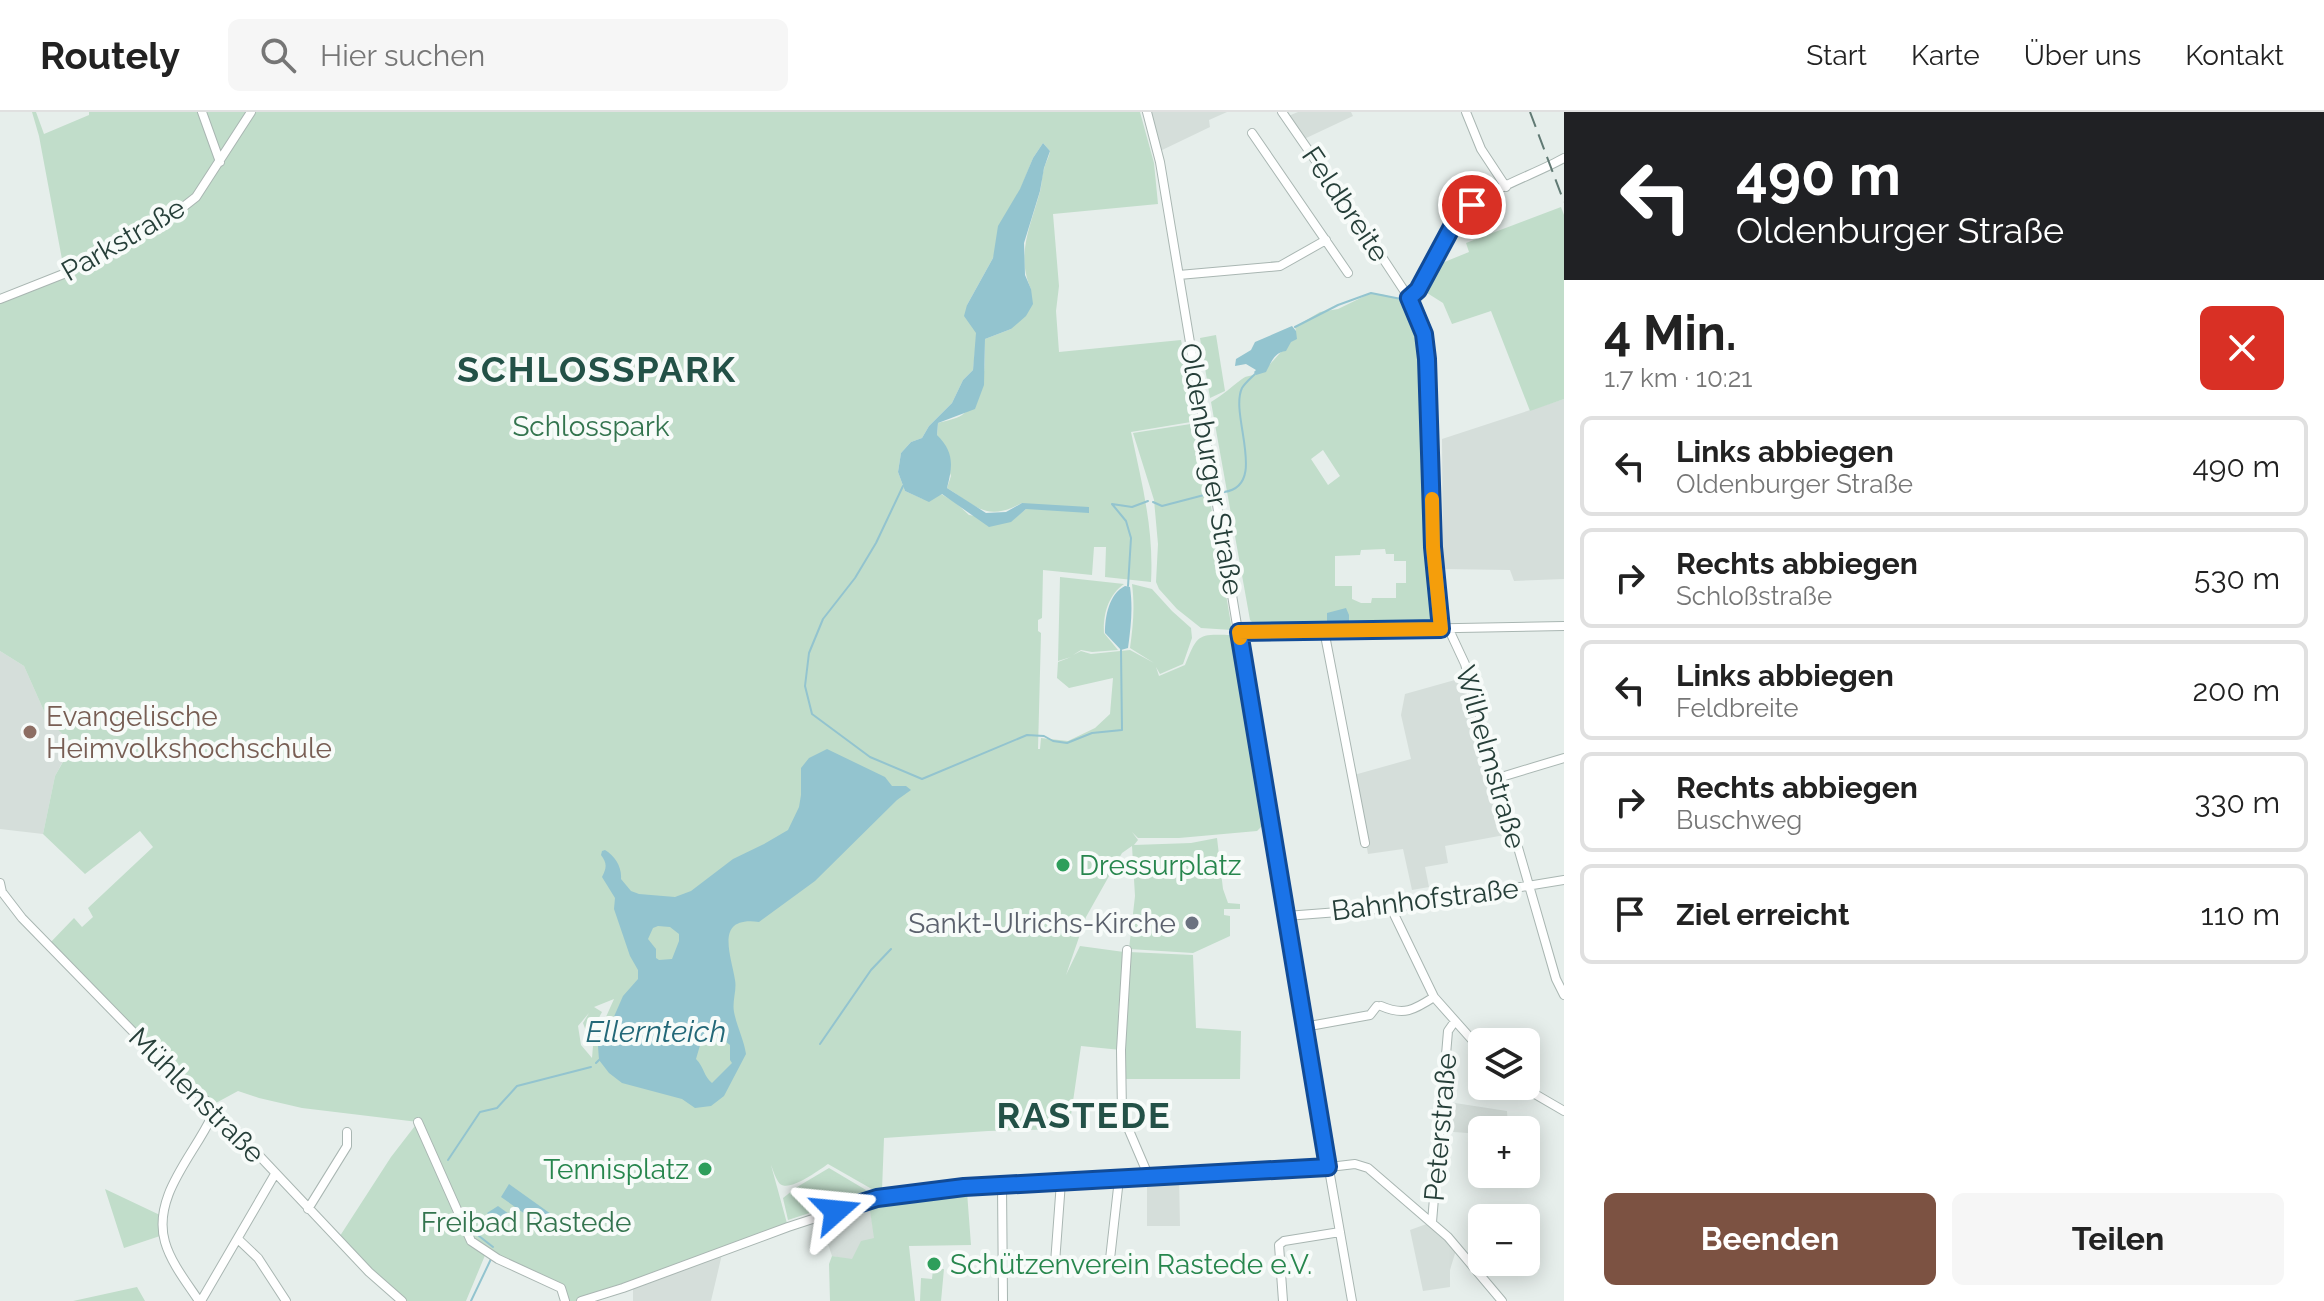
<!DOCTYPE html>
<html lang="de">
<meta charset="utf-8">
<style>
:root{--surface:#fff;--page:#f6f6f6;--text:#222;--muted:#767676;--line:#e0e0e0;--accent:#7c5242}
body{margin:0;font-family:Raleway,sans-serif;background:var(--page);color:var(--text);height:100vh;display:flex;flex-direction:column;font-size:30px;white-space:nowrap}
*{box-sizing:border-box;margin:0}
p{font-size:26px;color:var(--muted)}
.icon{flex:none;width:44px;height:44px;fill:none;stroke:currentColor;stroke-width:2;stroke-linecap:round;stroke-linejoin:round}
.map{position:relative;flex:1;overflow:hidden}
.sheet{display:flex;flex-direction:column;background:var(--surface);width:760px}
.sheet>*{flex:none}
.hud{background:#202124;color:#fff;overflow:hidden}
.tools{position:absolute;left:1468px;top:916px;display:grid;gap:16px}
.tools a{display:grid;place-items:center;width:72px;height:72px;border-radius:12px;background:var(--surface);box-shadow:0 4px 20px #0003;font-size:40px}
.pin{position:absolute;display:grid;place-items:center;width:68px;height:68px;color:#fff;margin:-34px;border:4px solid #fff;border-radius:50%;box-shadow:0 2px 8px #0007}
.me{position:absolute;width:88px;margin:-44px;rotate:72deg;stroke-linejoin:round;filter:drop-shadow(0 0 6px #0008)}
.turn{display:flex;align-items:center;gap:28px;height:168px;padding:0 40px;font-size:36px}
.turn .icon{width:104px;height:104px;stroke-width:2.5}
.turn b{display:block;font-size:56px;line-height:68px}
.round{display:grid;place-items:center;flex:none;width:84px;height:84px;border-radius:12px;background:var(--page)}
.head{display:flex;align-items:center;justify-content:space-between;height:136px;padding:0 40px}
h1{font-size:48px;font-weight:700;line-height:60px}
.primary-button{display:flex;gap:16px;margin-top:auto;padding:16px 40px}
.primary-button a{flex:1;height:92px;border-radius:12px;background:var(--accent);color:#fff;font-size:32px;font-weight:700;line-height:92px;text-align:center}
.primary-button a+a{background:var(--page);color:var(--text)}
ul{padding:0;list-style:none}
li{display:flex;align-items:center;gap:24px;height:100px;margin:0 16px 12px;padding:0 24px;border:4px solid var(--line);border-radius:12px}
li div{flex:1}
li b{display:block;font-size:30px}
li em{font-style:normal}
header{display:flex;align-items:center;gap:48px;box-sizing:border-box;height:112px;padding:0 40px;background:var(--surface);border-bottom:2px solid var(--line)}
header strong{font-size:38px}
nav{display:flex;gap:44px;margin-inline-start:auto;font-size:28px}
.search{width:560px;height:72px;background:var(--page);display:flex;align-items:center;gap:20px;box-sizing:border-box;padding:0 28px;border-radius:12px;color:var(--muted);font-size:30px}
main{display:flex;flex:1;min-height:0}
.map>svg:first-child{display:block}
.built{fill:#d5deda}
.green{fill:#c1ddca;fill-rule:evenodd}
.water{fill:#93c4cf;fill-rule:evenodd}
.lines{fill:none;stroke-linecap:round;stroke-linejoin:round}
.stream{stroke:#93c4cf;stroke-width:2}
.minor-casing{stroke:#a9b6b2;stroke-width:10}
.minor{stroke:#fff;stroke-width:8}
.rail{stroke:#617a74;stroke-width:2;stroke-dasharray:16 8;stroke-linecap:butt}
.route-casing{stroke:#114b97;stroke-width:20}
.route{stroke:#1a73e8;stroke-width:14}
.slow{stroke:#f59e0b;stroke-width:14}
.education-dot{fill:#8d6e63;stroke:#f7fbf9;stroke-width:3}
.leisure-dot{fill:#2e9e5b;stroke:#f7fbf9;stroke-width:3}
.worship-dot{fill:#6b7280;stroke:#f7fbf9;stroke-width:3}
.labels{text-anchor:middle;stroke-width:8;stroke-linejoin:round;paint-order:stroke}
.street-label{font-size:28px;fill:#263f39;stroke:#f7fbf9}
.park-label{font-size:28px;fill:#33744e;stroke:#f7fbf9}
.education-label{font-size:28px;fill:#785e54;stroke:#f7fbf9;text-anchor:start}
.leisure-label{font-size:28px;fill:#27864d;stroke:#f7fbf9;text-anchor:start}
.worship-label{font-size:28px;fill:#5b616d;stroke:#f7fbf9;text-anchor:end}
.water-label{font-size:30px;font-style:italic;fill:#236878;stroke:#f7fbf9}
.district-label{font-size:36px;font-weight:bold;letter-spacing:2px;fill:#235147;stroke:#f7fbf9}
</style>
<header>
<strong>Routely</strong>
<div class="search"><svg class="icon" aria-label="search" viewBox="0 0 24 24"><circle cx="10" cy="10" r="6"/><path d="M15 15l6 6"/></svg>Hier suchen</div>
<nav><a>Start</a><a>Karte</a><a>Über uns</a><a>Kontakt</a></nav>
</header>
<main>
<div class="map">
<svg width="1564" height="1189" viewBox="0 0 1564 1189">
<rect width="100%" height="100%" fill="#e6eeeb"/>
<!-- built -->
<path class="built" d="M1147,0H1227L1209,8L1210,15L1158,40Z
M1298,0H1351L1353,4L1302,28L1286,5Z
M1564,287V467L1514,469L1510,458L1443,457L1442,327Z
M0,539L24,554L48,608L73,631L55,664L43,722L0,717Z
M1462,566L1510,722L1445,734L1448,751L1425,755L1429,775L1412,778L1403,737L1368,742L1354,663L1411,647L1401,603L1405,582Z
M1442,989L1507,999L1508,1018H1482V1022L1439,1019Z
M1179,1063L1180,1114H1147V1065Z
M869,1092L875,1127L852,1148L832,1144L820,1108Z
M1432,1110L1457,1135L1450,1158V1175L1423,1179L1410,1118Z
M723,1138L711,1189H633V1172Z"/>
<!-- green -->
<path class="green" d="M32,0H36L44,22L89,3V0H247L193,83L162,104L64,158L39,24Z
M256,0H1140L1154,51L1158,92L1053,102L1059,174L1056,199L1059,240L1181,228L1197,309L1131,320C1142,372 1154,417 1151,470L1105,465L1106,435H1094L1092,463L1043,458L1042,506L1038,508V519L1041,521L1038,637H1040L1041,626L1068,629L1095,616L1110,602L1113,566L1069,576L1057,566L1058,550L1071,545L1058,549L1060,465L1124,472C1108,483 1103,503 1104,521L1118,538L1092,540L1081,538L1073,543L1081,539L1091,542L1130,538L1154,551L1130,536C1133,514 1135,495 1132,472L1152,477L1172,499L1191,516L1192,526L1183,552L1160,562L1156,555L1159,564L1185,553C1198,521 1198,522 1232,523L1237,534L1266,710L1257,719L1179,726H1138L1132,720L1138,728L1134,733L1191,731L1217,726L1223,777L1228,791L1240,792V797H1224V803L1230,804V824L1193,841L1129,837L1135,784L1132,734L1122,741L1086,805L1066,863L1080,834L1124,840L1118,903L1123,905L1129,840L1193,843L1196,916L1241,919L1240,967H1121V938L1081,934L1069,1017L988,1019L884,1026L882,1078L877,1080L828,1052C819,1058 790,1080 780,1072C776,1068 773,1058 771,1053L788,1115L622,1175L577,1189H567L562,1176L486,1141L466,1189H402L338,1127L391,1045L418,1010L302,996L259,986L238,979L214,992L140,927L48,833L74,806L82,815L93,805L88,796L153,735L140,719L85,762L43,722L55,664L73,632L48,608L24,554L0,539V190L63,166L166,110L199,87ZM1043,31L1050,39C1049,46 1045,51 1044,57C1041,66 1042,75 1039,83C1030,115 1016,144 1031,177L1011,217L985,227L967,193L993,146L1033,46ZM977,222L985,228C984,255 988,285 962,303C956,307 945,309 938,311L937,323L951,364L947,376C977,395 987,410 1022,391L1026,397L1010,410L969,403L955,390L941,382L923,387L905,379L898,360L901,341L911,330L922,326L929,314L952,291L963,268L973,258ZM614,887L593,934L592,946L581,933L578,914L589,901L583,911L586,919L593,917L602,900L594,895Z
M1561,95L1564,103V287L1530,299L1491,199L1452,212L1443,191L1424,179L1437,153L1469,140L1466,131Z
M1371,181L1385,183L1407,190L1423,248L1427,329L1428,435L1432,505L1429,511H1253L1250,508L1211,290C1223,283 1231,275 1242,267C1247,263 1253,264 1259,261C1268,257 1291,229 1296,219L1295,215L1320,200L1338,197ZM1323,338L1340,364L1328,373L1311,347ZM1385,437L1386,442H1394V449H1406V471H1396V486H1372L1371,491H1361L1352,487V474H1335V444L1360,443L1361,438Z
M1216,223L1225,279L1210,286L1200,226Z
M1197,311L1232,518L1201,516L1177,497L1159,477L1156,470L1158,432L1154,388L1133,321Z
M829,1056L871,1081L788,1108L783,1086L797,1075Z
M105,1077L162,1104L163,1123L124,1136Z
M967,1080L971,1133L909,1134L915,1189H830L829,1152L832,1144L852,1147L861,1129L874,1126L869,1092L904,1085Z
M933,1157H944L941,1189H920L921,1166L932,1167Z
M137,1175L145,1189H73Z"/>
<!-- water -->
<path class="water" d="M1043,31L1050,39L1044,56L1040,79L1024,131L1025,163L1031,177L1033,192L1026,204L1011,217L985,227L984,273L975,297L938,311L937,323C954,340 953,353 947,376L986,401L1006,400L1022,391L1089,395V401L1026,397L1011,410L989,415L942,382L929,390L905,379L898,360L901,341L911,330L922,326L929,314L952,291L963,268L973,258L976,221L964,204L967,193L993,146L998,114L1020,77L1033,46Z
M1292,214L1296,219L1297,227L1291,230L1286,239C1274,240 1271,251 1266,260L1256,263L1254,260L1256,258L1246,252L1235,254L1236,247L1251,238L1255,230Z
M1125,474L1130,475C1133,496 1131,514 1128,536L1121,538L1105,521C1105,504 1109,482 1125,474Z
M1346,496L1349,503V510L1327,509V501Z
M827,637L885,665L892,674H906L911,678L897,688L815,769L759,810C714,804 731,842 735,868C737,878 732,889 734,900C737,915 744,928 746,942L724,984L711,994L695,996L682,987L622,971L609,961L599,948L598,934L609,916L623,884L638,867V858L630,844L614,797L615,786L602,765C607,755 607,751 601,743L602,739L605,738C615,744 622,755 621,767L631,779L639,782L675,785L691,779L733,747L764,732L788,718L799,695L801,683V656L809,646ZM658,814L670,815L679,822V829L672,847L659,848L656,846V837L648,827L653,816ZM709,917L730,933V948L732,951L712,971C704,965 704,955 696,947L703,923Z
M509,1072L551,1102L542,1114L501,1085Z
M498,1094L509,1102L501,1113L503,1117L500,1121L485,1109L488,1102L487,1101Z"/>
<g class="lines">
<!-- stream -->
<path class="stream" d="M1295,215L1338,193L1371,181L1406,188
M903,374L876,431L855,466L823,507L809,541L805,574L812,602L870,645L922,667L1027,623L1044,624L1053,629L1067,631L1092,621L1122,618L1121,538
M1224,380C1269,374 1229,303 1242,276C1245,271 1251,266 1255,262
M1153,390L1162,394L1208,382
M1128,474L1131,426L1126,409L1112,392L1132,395L1148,389
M820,932L871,858L891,837
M596,951L599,948
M448,1048L480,1000L497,996L517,974L591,955
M470,1096L467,1099L479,1124L493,1135
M471,1189L491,1147"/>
<defs>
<path id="minor" d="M202,0L220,50
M1147,0L1160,50L1297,874L1352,1189
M1282,0L1380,142L1409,186L1420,209L1427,247L1433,435L1441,517
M1466,0L1481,37L1506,75
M1252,21L1348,161
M1179,163L1280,154L1326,128
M1409,186C1429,175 1442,123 1461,103C1486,77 1532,64 1564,46
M0,187L66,161L182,96L196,85L251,0
M1450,517L1451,522L1465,552L1556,867L1564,883
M1324,518L1365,731
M1239,520L1564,514
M1498,666L1564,646
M0,771L2,780L22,806L145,932L218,1000L369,1160L402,1189
M1391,796L1434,885L1482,939
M1286,804L1391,796L1564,768
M1127,838L1121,938L1122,1002L1149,1065
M1381,894C1404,904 1414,898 1434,885
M1304,915L1370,903L1377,894
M1521,974L1564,999
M418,1010L471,1129L498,1147L561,1176L565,1189
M1002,1073L1003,1189
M308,1097L347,1034V1020
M1432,1110L1448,919L1455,909
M238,1127L258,1146L286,1189
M1110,1147L1119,1067
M1055,1151L1061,1070
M199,1189C187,1171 171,1151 165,1130C152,1085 193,1044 211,1006L218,1000
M201,1189L275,1062
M581,1189L623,1176L788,1115L877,1086L964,1075L1321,1056L1355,1052L1368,1056L1448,1125L1502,1189
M1283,1189L1279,1133L1284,1129L1340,1120"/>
</defs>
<!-- minor casing -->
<use href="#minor" class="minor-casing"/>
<!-- minor -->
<use href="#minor" class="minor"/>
<!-- rail -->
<path class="rail" d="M1530,0L1564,90"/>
</g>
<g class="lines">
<defs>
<path id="route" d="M836,1099L877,1086L964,1075L1328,1055L1239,520L1441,517L1433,435L1427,247L1424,222L1409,186L1418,178L1454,111L1472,93"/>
</defs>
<!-- route casing -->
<use href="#route" class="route-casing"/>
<!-- route -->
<use href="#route" class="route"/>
<!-- slow -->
<path class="slow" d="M1240,526L1239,520L1441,517L1433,435L1432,387"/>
</g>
<!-- markers -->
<circle class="education-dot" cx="30" cy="620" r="8"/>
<g class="leisure-dot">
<circle cx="1063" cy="753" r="8"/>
<circle cx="705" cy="1057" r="8"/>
<circle cx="934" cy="1152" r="8"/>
</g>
<circle class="worship-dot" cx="1192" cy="811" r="8"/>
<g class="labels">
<!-- street labels -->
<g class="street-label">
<text transform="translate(1346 92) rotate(56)" y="10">Feldbreite</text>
<text transform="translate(123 127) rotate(-30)" y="10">Parkstraße</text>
<text transform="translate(1212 357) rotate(80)" y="10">Oldenburger Straße</text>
<text transform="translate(1491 645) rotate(74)" y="10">Wilhelmstraße</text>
<text transform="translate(1425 787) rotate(-7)" y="10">Bahnhofstraße</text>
<text transform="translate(197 983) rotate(45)" y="10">Mühlenstraße</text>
<text transform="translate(1440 1015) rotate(-85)" y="10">Peterstraße</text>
</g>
<!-- park labels -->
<g class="park-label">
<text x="591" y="324">Schlosspark</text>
<text x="526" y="1120">Freibad Rastede</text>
</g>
<!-- education labels -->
<g class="education-label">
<text x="46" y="614">Evangelische<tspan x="46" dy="32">Heimvolkshochschule</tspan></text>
</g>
<!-- leisure labels -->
<g class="leisure-label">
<text x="1079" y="763">Dressurplatz</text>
<text x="689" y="1067" text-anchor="end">Tennisplatz</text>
<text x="950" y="1162">Schützenverein Rastede e.V.</text>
</g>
<!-- worship labels -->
<g class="worship-label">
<text x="1176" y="821">Sankt-Ulrichs-Kirche</text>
</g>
<!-- water labels -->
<g class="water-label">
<text x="656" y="930">Ellernteich</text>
</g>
<!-- district labels -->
<g class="district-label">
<text x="597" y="270">SCHLOSSPARK</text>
<text x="1084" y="1016">RASTEDE</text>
</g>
</g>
</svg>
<div class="tools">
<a><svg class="icon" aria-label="layers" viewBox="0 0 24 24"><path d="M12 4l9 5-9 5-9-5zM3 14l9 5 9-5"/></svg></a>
<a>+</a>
<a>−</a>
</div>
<div class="pin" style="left:1472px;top:93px;background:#d93025"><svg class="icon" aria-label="arrive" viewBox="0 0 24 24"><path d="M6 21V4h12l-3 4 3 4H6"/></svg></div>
<svg class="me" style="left:836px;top:1099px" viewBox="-20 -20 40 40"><path d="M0-17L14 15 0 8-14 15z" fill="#1a73e8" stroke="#fff" stroke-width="4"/></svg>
</div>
<section class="sheet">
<div class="hud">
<div class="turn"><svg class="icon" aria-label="left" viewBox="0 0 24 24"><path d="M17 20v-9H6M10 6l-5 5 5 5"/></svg><div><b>490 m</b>Oldenburger Straße</div></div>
</div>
<div class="head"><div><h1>4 Min.</h1><p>1.7 km · 10:21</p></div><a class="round" style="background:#d93025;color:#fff"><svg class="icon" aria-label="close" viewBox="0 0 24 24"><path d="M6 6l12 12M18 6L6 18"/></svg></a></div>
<ul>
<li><svg class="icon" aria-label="left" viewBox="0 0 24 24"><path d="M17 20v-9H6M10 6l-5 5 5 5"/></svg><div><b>Links abbiegen</b><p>Oldenburger Straße</p></div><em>490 m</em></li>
<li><svg class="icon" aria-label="right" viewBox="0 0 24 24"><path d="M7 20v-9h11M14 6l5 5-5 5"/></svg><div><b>Rechts abbiegen</b><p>Schloßstraße</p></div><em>530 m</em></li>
<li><svg class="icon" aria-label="left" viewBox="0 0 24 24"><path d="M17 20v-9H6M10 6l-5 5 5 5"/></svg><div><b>Links abbiegen</b><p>Feldbreite</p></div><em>200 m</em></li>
<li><svg class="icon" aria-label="right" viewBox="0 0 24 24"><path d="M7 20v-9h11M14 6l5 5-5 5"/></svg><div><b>Rechts abbiegen</b><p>Buschweg</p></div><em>330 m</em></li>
<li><svg class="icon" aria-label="arrive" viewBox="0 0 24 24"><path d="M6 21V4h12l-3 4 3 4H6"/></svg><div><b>Ziel erreicht</b></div><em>110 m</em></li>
</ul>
<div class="primary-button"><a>Beenden</a><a>Teilen</a></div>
</section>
</main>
